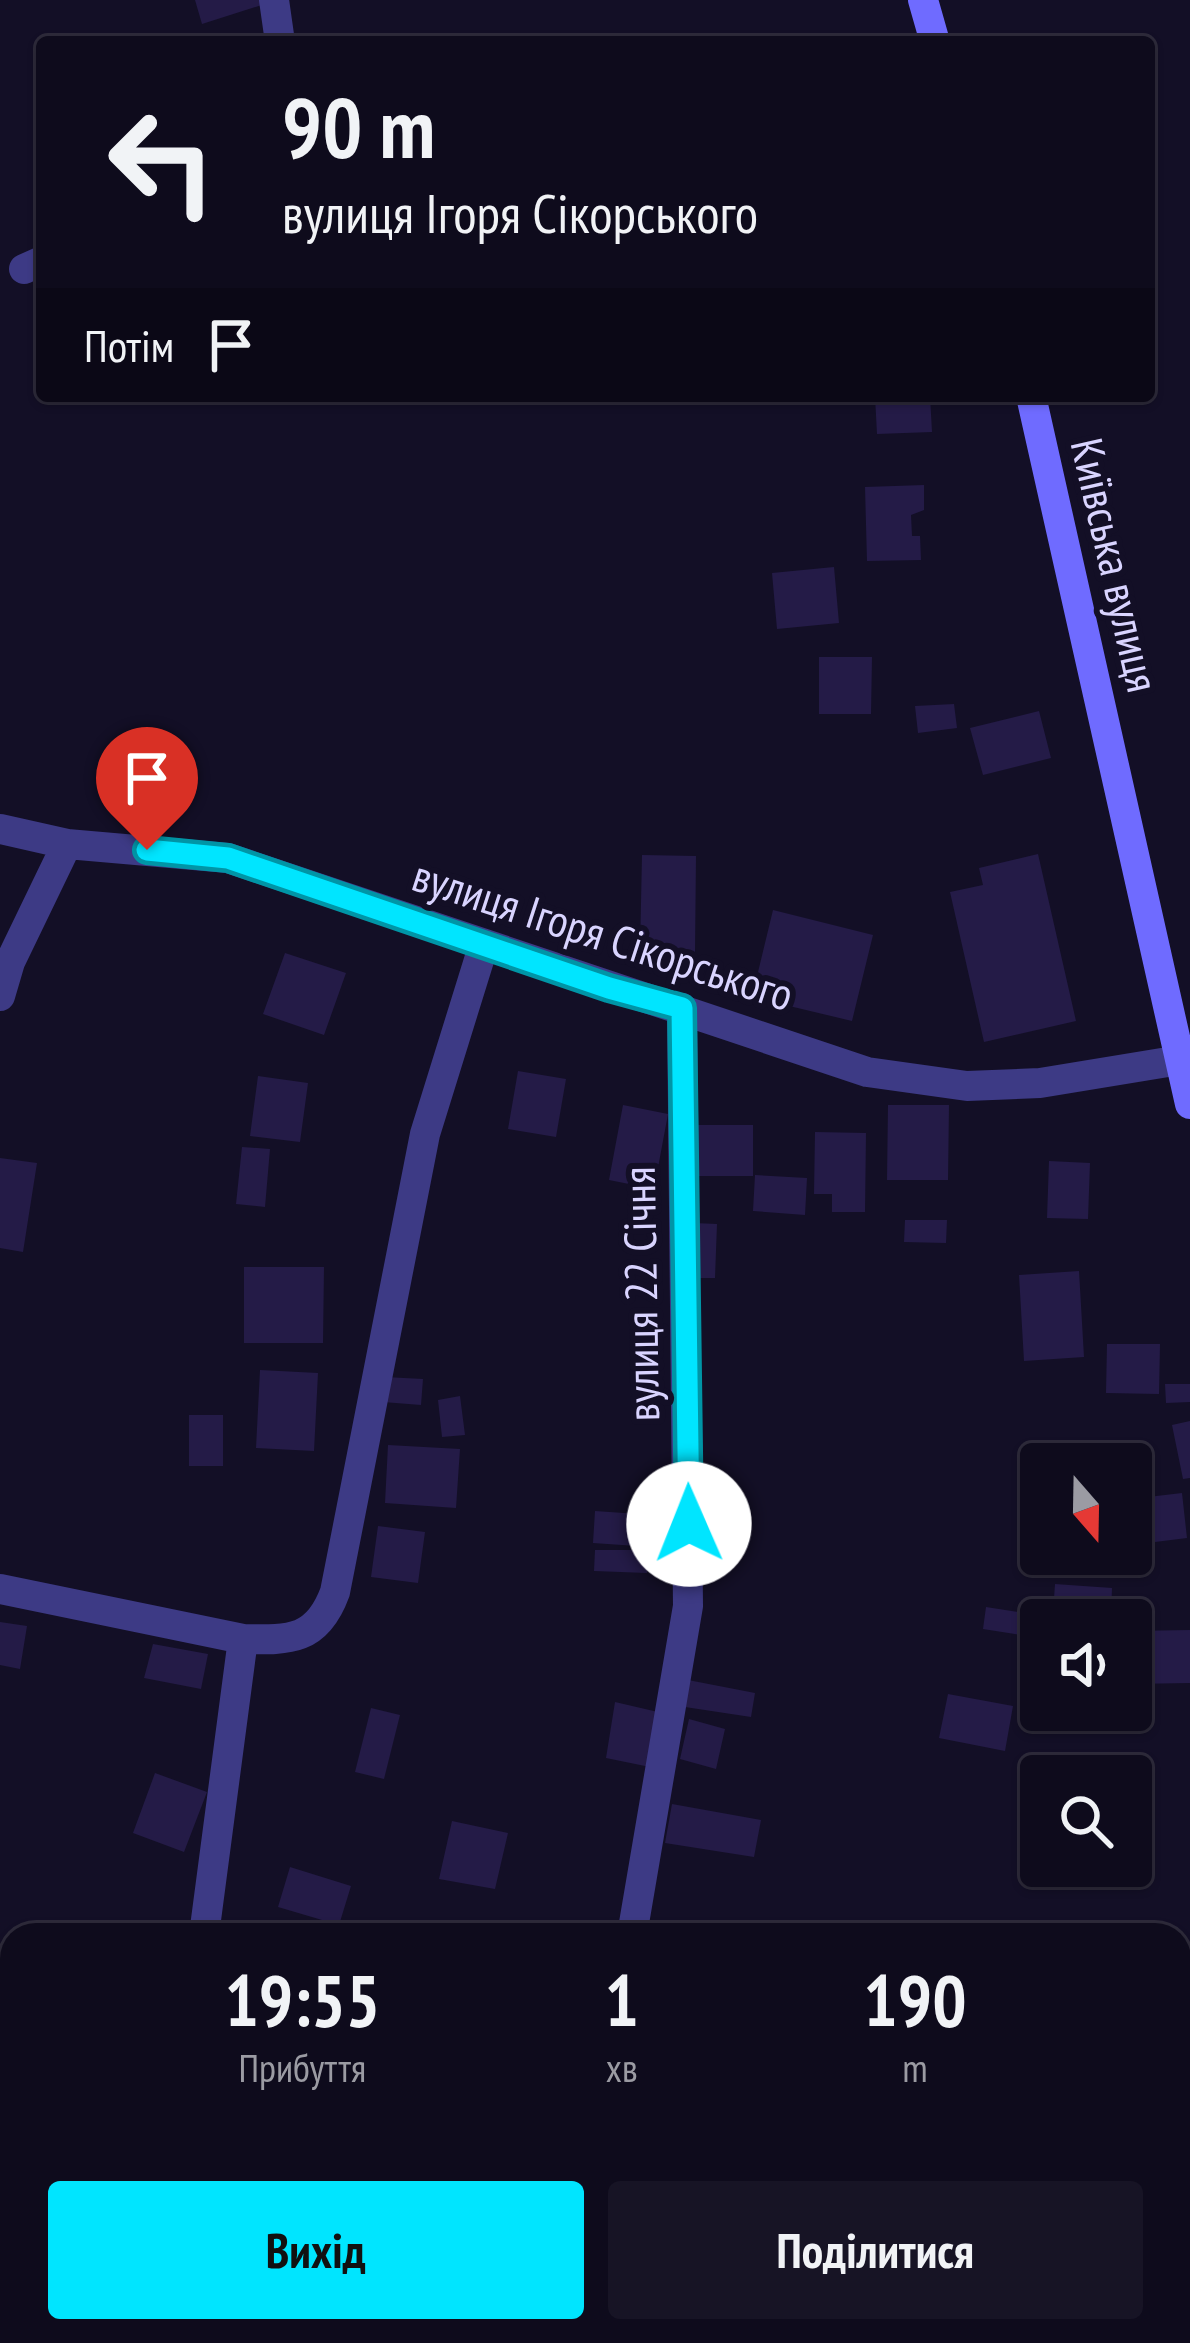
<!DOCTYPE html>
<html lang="uk">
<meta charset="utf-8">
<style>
:root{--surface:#0e0b1c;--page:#171425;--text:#f1f3f6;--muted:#9b9ba3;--line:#2e2b3b;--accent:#00e5ff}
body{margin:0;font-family:"PT Sans Narrow",sans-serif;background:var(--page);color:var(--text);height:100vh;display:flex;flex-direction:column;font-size:45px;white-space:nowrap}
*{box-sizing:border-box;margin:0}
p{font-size:39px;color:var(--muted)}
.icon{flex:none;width:66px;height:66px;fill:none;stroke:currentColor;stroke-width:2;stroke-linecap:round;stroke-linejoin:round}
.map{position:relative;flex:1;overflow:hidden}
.side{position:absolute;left:0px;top:1923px;width:1191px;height:420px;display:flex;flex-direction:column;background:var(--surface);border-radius:36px 36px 0 0;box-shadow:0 3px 9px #0004,0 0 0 3px var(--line)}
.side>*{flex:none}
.top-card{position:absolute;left:36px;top:36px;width:1119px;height:366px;border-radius:12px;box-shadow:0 3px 9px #0004,0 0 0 3px var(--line);background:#0e0b1c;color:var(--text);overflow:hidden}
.needle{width:78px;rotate:160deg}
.tools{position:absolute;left:1020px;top:1443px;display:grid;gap:24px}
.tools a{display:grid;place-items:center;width:132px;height:132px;border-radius:12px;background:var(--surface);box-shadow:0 3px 9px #0004,0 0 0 3px var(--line);font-size:60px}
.pin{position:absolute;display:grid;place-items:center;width:102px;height:102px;color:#fff;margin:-123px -51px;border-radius:50% 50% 50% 0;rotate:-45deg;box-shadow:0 0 12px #0007}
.pin .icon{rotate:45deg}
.me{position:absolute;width:132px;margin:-66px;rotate:359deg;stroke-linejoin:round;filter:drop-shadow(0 0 9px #0008)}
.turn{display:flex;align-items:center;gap:42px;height:252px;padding:0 48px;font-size:54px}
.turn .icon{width:156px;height:156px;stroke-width:2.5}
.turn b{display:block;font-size:84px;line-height:102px}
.then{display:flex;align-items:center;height:114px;padding:0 48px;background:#0003;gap:24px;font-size:45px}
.eta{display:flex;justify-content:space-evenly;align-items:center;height:204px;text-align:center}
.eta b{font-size:72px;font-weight:800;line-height:84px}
.primary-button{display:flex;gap:24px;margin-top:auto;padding:24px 48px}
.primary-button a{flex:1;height:138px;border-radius:12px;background:var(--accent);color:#111;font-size:48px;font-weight:800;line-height:138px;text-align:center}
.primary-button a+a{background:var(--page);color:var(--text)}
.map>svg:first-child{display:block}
.building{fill:#241b47}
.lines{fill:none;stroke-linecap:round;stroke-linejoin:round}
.street{stroke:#3d3a85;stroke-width:30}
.secondary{stroke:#6f6bff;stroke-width:30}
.route-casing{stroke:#0095a6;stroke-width:30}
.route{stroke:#00e5ff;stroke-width:21}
.labels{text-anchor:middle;stroke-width:12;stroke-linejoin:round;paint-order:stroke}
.street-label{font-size:45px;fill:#d9d4ff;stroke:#130f26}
</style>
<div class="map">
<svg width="1190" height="2343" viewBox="0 0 1190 2343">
<rect width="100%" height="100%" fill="#130f26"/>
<!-- building -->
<path class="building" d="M195,0H264L265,4L202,24Z
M875,396H930L932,432L877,434Z
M924,485V510L911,515L912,536H920L921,560L867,561L865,487Z
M834,567L839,623L777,629L772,573Z
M819,657H872L871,714H819Z
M954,704L957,728L918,733L915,706Z
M1039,711L1051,758L983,775L970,728Z
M1038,854L1076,1021L984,1042L950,892L983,885L979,868Z
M642,855L696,856L695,952L640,951Z
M773,910L873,935L852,1021L752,997Z
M285,953L346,973L324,1035L263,1014Z
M518,1071L566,1079L556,1137L508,1129Z
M258,1076L308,1083L300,1142L250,1136Z
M623,1105L668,1114L654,1189L609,1180Z
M888,1105H949L948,1180H887Z
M692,1125H753V1176H692Z
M815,1132L866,1133L865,1212H832V1194H814Z
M242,1147L270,1149L265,1207L236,1204Z
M0,1158L37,1163L23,1252L0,1248Z
M1049,1161L1090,1163L1088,1219L1047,1218Z
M755,1175L807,1178L805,1215L753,1211Z
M905,1220H947L946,1243L904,1242Z
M694,1223L717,1224L715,1278H692Z
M244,1267H324L323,1343H244Z
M1079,1271L1084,1357L1024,1361L1019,1275Z
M1107,1344H1160L1159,1394L1106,1393Z
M260,1370L318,1373L314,1451L256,1448Z
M385,1377L423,1379L421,1405L383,1402Z
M1165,1384H1190V1402L1166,1403Z
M460,1396L465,1435L442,1437L438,1400Z
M189,1415H223V1466H189Z
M1190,1421V1478L1183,1479L1172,1425Z
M388,1445L460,1449L456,1508L385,1503Z
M1182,1493L1187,1538L1131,1545V1499Z
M595,1511L653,1515L651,1547L593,1543Z
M378,1526L425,1532L418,1583L371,1577Z
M702,1531H738V1564H701Z
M595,1550H647V1573L594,1571Z
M1055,1584L1112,1588L1111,1617L1053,1613Z
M986,1607L1024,1613L1021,1635L983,1629Z
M0,1622L27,1626L20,1669L0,1665Z
M1190,1630V1683L1131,1684V1631Z
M153,1644L208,1654L201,1689L144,1678Z
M688,1680L755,1693L751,1717L685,1707Z
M948,1694L1013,1706L1005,1751L939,1738Z
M615,1702L658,1712L650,1767L606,1758Z
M371,1708L400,1715L384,1779L355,1772Z
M689,1719L725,1729L716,1769L680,1759Z
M155,1773L207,1792L184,1852L133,1833Z
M672,1804L761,1820L754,1857L665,1843Z
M452,1821L508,1833L495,1889L439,1879Z
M290,1867L351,1886L339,1925L278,1907Z
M12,2099V2165L0,2157V2117Z
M12,2284V2325L1,2329L0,2288Z
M509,2331H542V2343H508Z
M726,2331H763L759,2343H723Z"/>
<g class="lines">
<!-- street -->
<path class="street" d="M274,0L280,42
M24,269L42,261
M0,829L67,844L228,858L867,1072L967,1086L1040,1083L1180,1060
M0,996L10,962L67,844
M0,1589L243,1639C290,1640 317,1641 335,1592L425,1134L484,944
M204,1935L243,1639
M632,1935L688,1606L682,1008
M1179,2084L1190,2082
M0,2271L12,2258
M572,2343L573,2331"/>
<!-- secondary -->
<path class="secondary" d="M923,0L935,42
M1031,396L1190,1104"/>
</g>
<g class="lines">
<defs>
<path id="route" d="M147,850L228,858L609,988L682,1008L689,1524"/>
</defs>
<!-- route casing -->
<use href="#route" class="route-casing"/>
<!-- route -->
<use href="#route" class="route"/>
</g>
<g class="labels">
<!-- street labels -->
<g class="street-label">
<text transform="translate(1115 565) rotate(77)" y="16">Київська вулиця</text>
<text transform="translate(603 935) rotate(18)" y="16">вулиця Ігоря Сікорського</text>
<text transform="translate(641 1294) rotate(-91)" y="16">вулиця 22 Січня</text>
</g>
</g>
</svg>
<div class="tools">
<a><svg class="needle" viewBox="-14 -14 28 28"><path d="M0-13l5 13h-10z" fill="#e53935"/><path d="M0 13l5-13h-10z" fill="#9b9ba3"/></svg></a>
<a><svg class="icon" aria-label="sound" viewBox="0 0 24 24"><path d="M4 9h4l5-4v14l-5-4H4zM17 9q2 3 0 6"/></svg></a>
<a><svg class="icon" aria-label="search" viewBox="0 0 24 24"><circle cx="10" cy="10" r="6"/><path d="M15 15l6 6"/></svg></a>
</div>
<div class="pin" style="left:147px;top:850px;background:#d93025"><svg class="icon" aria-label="arrive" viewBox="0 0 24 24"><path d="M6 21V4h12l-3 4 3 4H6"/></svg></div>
<svg class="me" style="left:689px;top:1524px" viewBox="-20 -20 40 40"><circle r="19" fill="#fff"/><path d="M0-13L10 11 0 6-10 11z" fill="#00e5ff"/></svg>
<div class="top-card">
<div class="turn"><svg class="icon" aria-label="left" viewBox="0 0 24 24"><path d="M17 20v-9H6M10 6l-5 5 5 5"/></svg><div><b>90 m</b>вулиця Ігоря Сікорського</div></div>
<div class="then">Потім<svg class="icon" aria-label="arrive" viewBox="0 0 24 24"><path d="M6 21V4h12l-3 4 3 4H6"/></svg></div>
</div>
<section class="side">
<div class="eta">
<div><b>19:55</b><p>Прибуття</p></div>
<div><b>1</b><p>хв</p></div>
<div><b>190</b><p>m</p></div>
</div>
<div class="primary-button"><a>Вихід</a><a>Поділитися</a></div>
</section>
</div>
